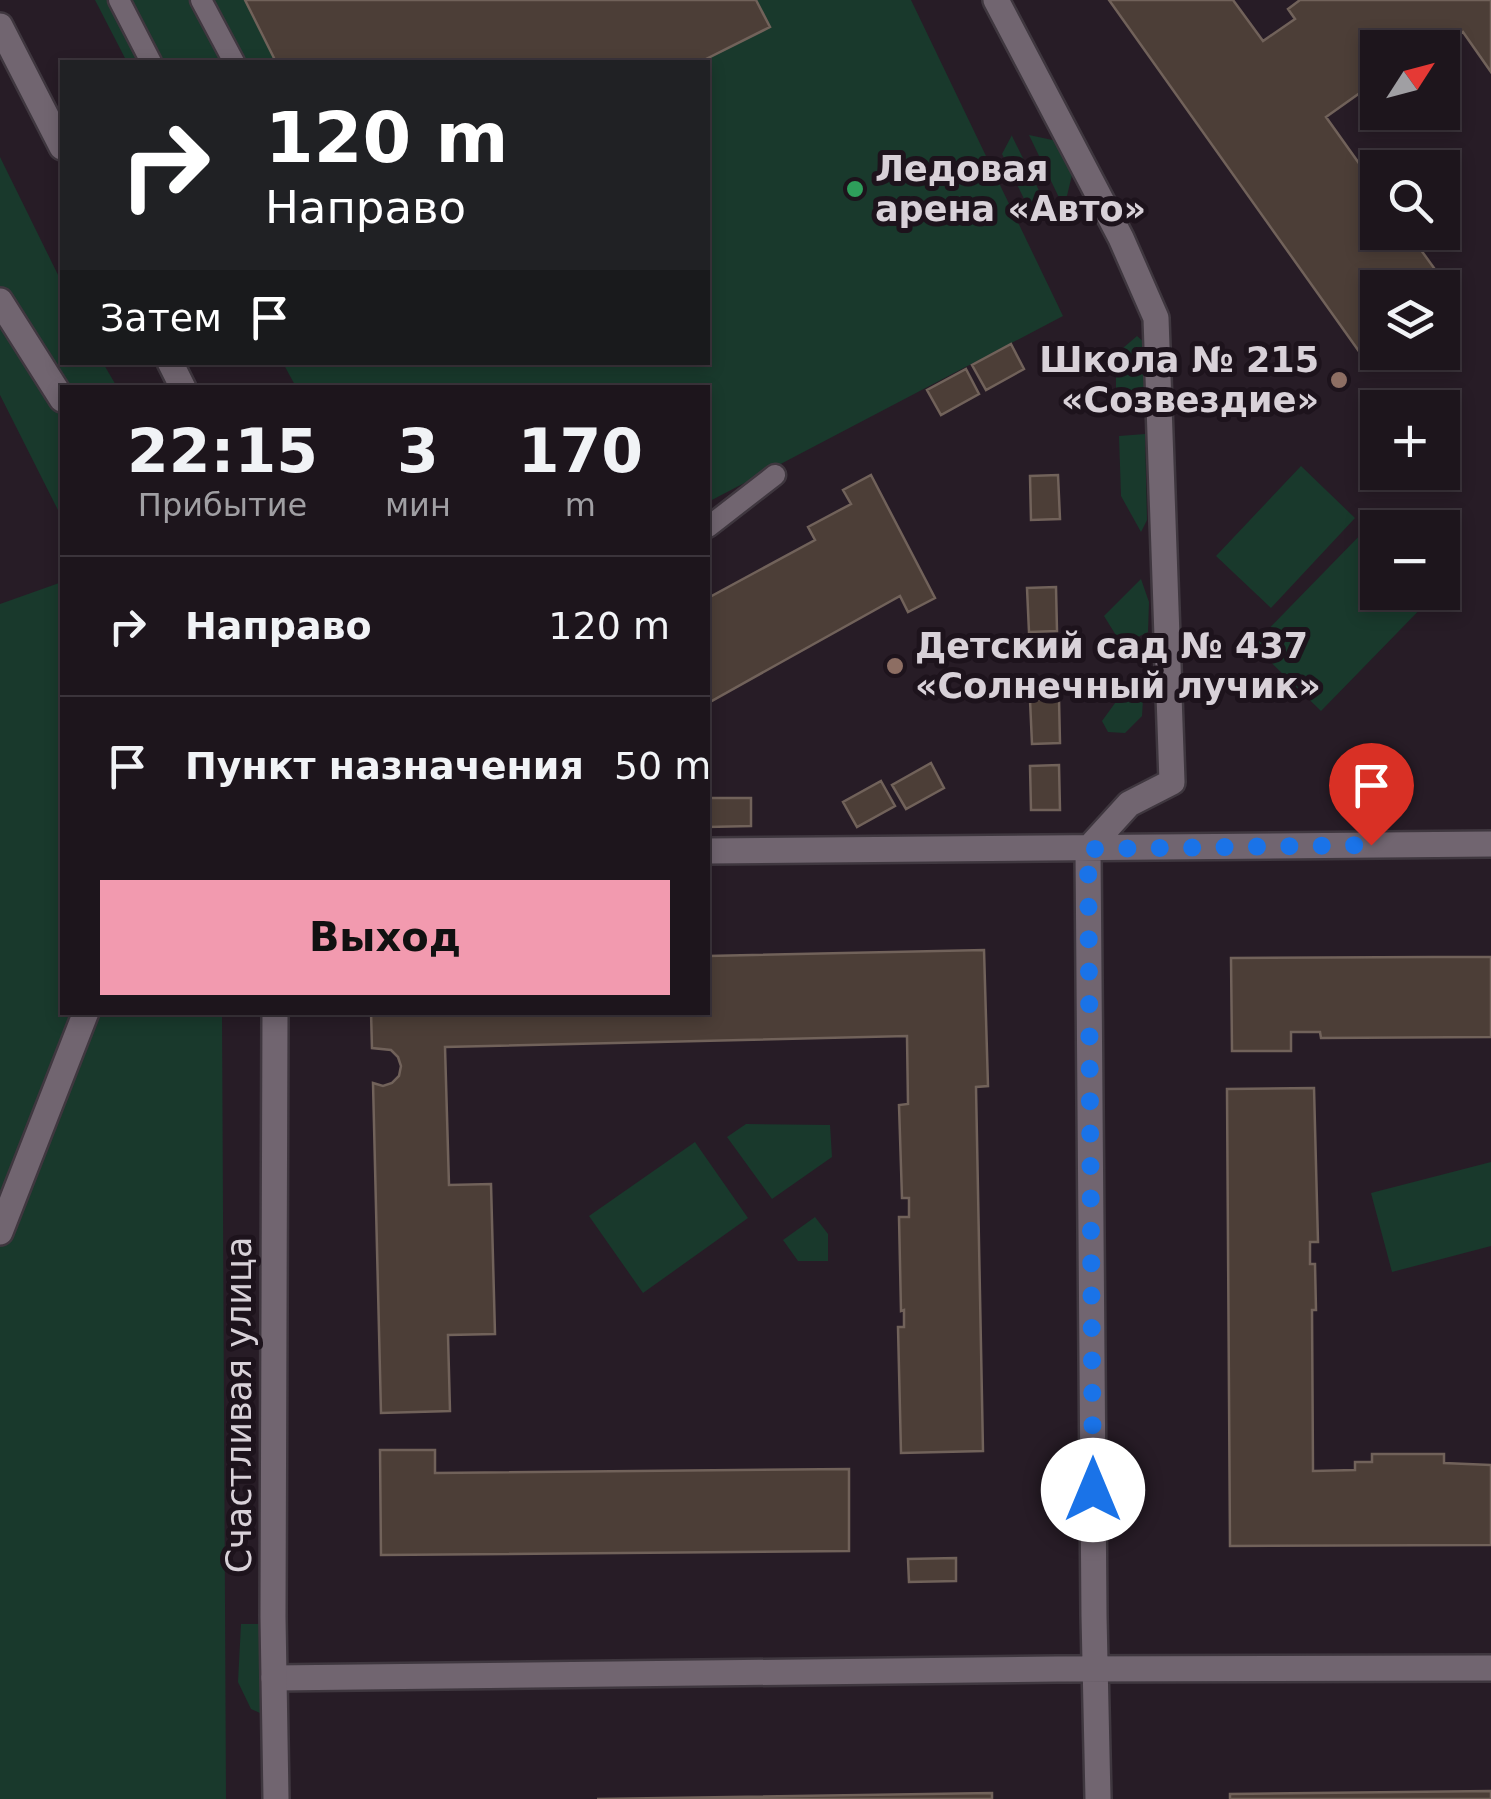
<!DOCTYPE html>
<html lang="ru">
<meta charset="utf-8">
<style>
:root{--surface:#1d151c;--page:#251e25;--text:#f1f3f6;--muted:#a09fa3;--line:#3b343b;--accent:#f29aaf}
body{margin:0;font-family:"DejaVu Sans",sans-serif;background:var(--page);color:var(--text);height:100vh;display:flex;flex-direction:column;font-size:38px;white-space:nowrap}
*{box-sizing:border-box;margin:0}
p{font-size:32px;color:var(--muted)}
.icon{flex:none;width:55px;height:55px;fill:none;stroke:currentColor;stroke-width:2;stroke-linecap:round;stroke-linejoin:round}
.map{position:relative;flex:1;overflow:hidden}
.drawer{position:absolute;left:60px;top:385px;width:650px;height:630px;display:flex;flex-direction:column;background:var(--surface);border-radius:0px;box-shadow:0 5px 15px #0003,0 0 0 2px var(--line)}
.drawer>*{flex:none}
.banner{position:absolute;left:60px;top:60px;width:650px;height:305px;border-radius:0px;box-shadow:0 5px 15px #0003,0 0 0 2px var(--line);background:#202124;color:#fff;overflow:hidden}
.needle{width:65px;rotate:54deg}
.tools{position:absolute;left:1360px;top:30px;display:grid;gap:20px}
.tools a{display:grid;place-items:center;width:100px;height:100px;border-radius:0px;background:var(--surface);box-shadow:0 5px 15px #0003,0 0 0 2px var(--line);font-size:50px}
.pin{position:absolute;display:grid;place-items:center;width:85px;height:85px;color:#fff;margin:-102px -42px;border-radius:50% 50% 50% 0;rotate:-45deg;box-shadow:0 0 10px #0007}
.pin .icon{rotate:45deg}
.me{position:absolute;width:110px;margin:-55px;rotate:0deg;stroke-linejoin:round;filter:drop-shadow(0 0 8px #0008)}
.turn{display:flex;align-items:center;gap:35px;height:210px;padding:0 40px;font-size:45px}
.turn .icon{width:130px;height:130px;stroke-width:2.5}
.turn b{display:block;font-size:70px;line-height:85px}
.then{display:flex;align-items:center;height:95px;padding:0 40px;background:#0003;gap:20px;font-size:38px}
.eta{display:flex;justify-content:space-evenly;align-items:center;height:170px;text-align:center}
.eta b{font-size:60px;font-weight:700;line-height:70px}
.cta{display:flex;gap:20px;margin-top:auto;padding:20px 40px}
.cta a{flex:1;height:115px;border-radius:0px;background:var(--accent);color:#111;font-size:40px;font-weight:700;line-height:115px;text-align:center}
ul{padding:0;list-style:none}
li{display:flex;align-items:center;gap:30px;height:140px;padding:0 40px;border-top:2px solid var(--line)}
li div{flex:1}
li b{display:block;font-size:38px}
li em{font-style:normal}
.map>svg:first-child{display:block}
.green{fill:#19392c}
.building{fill:#4c3e37;stroke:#71625a;stroke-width:2.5}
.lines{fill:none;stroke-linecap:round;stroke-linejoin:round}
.lane-casing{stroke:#3f373f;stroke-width:25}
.street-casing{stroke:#3f373f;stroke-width:30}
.secondary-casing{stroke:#3f373f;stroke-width:30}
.lane{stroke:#716570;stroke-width:20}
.street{stroke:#716570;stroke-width:25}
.secondary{stroke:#716570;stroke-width:25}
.route{stroke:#1a73e8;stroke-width:18;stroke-dasharray:0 32.4}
.leisure-dot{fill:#2e9e5b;stroke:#1d131c;stroke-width:4}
.education-dot{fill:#8d6e63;stroke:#1d131c;stroke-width:4}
.labels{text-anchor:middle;stroke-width:10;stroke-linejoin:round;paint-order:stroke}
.poi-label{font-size:35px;font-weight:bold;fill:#d8d1d8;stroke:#1d131c;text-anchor:start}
.street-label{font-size:35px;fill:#d8d1d8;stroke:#1d131c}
</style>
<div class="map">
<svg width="1491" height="1799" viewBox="0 0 1491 1799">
<rect width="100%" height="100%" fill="#271c26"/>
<!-- green -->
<path class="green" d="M95,0H911L1063,316L708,502V388L296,387L283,363L708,362V62H127Z
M1012,135V136L1051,215L1030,211L1002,154Z
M1029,135L1057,141L1073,171L1064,208Z
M0,157L62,283V362L103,363L117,387L62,388V518L0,395Z
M1137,336L1146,344V390L1128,398L1116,389V354Z
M1145,434L1147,520L1141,532L1121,496L1119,436Z
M1301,466L1355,518L1271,608L1216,556Z
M1367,528L1377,538L1378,592L1435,594L1321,711L1253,645Z
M1141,579L1149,602L1148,632L1122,645L1104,616Z
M62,582V1012L222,1013L226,1799H0V604Z
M1131,681L1144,683L1142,716L1125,733L1108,732L1102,721Z
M746,1124L830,1125L832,1157L772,1199L727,1137Z
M695,1142L748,1218L643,1293L589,1216Z
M1491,1162V1246L1392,1272L1371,1193Z
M815,1217L828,1234V1261H798L783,1240Z
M241,1624H260V1713L251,1709L238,1682Z"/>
<!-- building -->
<path class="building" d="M245,0H756L770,27L700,62H276Z
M1109,0H1233L1263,41L1295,19L1288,9L1300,0H1491V72L1463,32L1441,48L1432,41L1423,48H1378V80L1326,117L1378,190V232H1408L1452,293L1442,300V288H1378V346L1363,357Z
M1011,344L1024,369L986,390L972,365Z
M966,369L979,394L941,415L927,390Z
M871,475L935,598L908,612L900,596L708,703V598L815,540L808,527L851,504L843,490Z
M1058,475L1060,519L1031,520L1030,476Z
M1056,587L1057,631L1029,632L1027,588Z
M1059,699L1060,743L1032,744L1030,700Z
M931,763L944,788L906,809L892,785Z
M1059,765L1060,810H1031L1030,766Z
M881,781L895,806L857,827L843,802Z
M708,798H751V826L708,827Z
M984,950L988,1086L976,1087L983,1451L901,1453L898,1327H904V1310L901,1311L899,1217H909V1198H902L899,1105L908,1104L907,1036L445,1047L449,1185L491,1184L495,1334L448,1335L450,1411L381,1413L373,1083L383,1086L392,1083L399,1076L401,1066L398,1057L391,1050L372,1048L371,1012H708V956Z
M1434,957H1491V1037L1321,1038L1320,1032H1291V1051H1232L1231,958Z
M1314,1088L1318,1242H1310V1264H1315L1316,1310H1312L1313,1471L1355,1470V1462H1372V1454H1444V1463L1491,1465V1545L1230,1546L1227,1089Z
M380,1450H435V1473L849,1469V1551L381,1555Z
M956,1558V1581L909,1582L908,1559Z
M1491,1791V1799H1230V1794Z
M992,1793V1799H597Z"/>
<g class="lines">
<defs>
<path id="lane" d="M119,0L151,62
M201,0L234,62
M708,527L775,475"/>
<path id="street" d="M996,0L1121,238L1156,318L1172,782L1129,804L1088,849L1094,1616L1098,1799
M0,301L62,399
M708,851L1491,844
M0,1232L86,1012
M274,1678L1057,1669L1491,1668"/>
<path id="secondary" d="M0,26L62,147
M170,362L183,388
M275,1012L273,1617L276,1799"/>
</defs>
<!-- lane casing -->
<use href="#lane" class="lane-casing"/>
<!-- street casing -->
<use href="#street" class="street-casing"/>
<!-- secondary casing -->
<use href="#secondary" class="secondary-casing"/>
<!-- lane -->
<use href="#lane" class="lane"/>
<!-- street -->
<use href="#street" class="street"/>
<!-- secondary -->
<use href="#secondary" class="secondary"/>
</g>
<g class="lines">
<!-- route -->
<path class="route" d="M1093,1490L1088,849L1371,845"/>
</g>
<!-- markers -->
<circle class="leisure-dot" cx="855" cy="189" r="10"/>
<g class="education-dot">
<circle cx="1339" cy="380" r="10"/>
<circle cx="895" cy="666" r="10"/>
</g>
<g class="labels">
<!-- poi labels -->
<g class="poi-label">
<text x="875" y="181">Ледовая<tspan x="875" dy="40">арена «Авто»</tspan></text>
<text x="1319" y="372" text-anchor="end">Школа № 215<tspan x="1319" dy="40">«Созвездие»</tspan></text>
<text x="915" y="658">Детский сад № 437<tspan x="915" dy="40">«Солнечный лучик»</tspan></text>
</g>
<!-- street labels -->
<g class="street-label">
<text transform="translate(239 1405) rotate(-90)" y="12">Счастливая улица</text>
</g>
</g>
</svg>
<div class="tools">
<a><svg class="needle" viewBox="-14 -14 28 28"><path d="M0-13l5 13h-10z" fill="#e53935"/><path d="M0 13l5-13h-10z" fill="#a09fa3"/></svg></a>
<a><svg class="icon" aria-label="search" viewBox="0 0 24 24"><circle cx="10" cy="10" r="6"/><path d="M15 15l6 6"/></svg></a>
<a><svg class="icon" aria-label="layers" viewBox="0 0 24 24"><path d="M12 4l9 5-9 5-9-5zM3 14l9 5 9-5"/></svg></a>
<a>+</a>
<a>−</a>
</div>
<div class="pin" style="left:1371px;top:845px;background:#d93025"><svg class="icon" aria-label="arrive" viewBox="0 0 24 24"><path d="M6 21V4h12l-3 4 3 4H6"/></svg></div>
<svg class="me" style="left:1093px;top:1490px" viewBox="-20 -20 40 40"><circle r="19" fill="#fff"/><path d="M0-13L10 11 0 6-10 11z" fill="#1a73e8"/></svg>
<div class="banner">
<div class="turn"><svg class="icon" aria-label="right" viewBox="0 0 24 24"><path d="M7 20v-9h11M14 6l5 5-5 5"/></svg><div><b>120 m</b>Направо</div></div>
<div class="then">Затем<svg class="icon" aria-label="arrive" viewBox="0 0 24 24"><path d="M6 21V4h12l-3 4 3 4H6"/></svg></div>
</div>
<section class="drawer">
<div class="eta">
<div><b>22:15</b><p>Прибытие</p></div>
<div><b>3</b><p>мин</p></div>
<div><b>170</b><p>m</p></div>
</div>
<ul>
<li><svg class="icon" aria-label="right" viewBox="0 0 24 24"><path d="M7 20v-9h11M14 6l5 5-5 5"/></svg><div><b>Направо</b></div><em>120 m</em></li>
<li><svg class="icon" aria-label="arrive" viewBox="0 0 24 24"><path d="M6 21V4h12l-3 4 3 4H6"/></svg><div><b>Пункт назначения</b></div><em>50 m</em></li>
</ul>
<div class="cta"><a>Выход</a></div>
</section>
</div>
